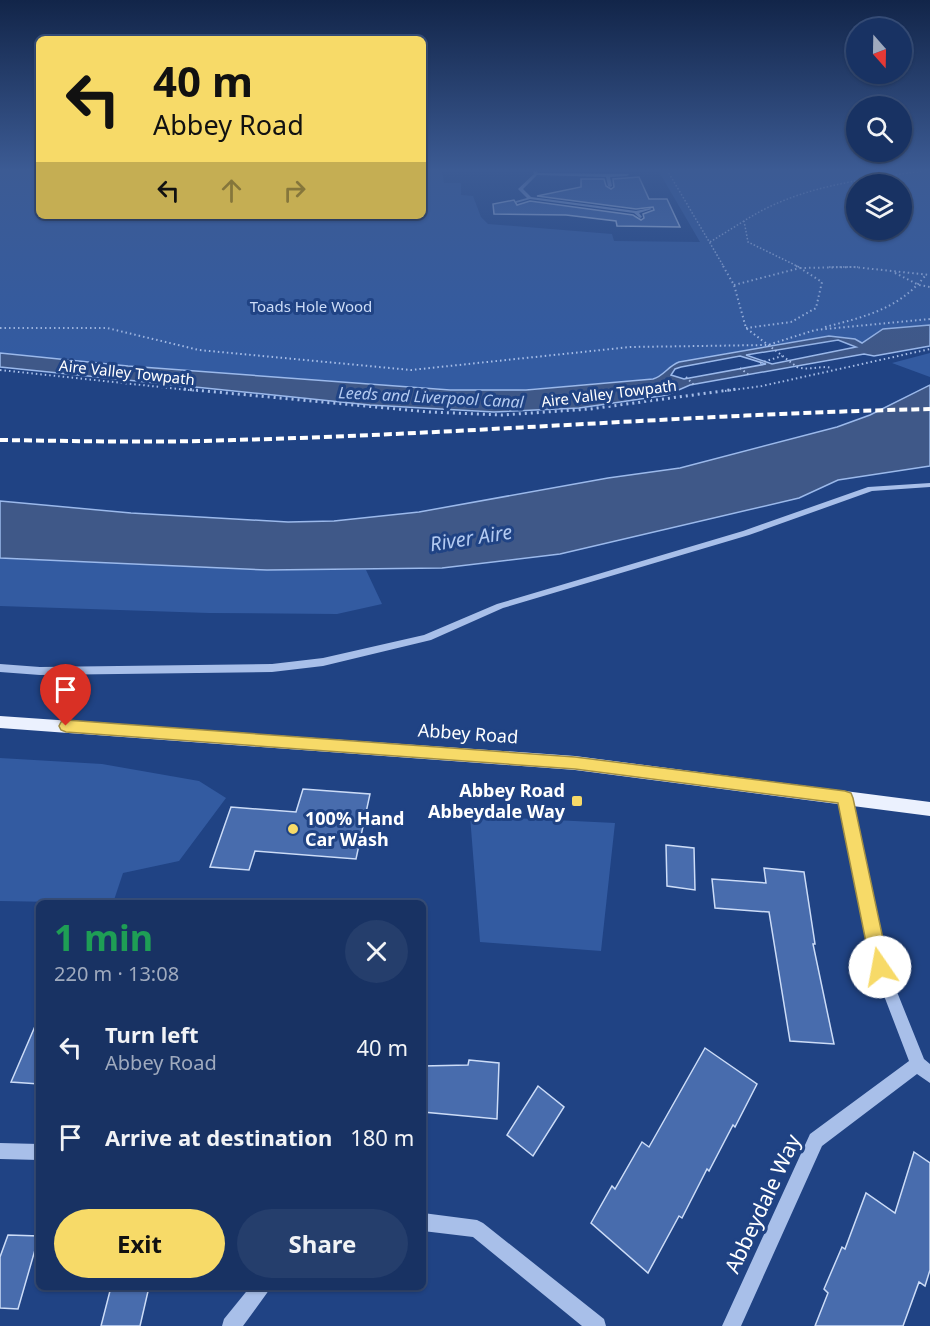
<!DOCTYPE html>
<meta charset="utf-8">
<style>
:root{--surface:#183263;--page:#253e6c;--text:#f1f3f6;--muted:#9faabe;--line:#364d78;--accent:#f7da68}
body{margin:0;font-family:"Noto Sans",sans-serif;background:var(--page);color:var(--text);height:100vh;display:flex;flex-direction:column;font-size:22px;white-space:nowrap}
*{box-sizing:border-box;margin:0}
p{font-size:20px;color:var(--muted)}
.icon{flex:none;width:33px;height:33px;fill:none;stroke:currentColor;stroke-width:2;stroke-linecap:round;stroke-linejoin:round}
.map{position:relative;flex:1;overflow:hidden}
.panel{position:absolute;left:36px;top:900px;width:390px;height:390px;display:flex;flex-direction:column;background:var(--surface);border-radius:9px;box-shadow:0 2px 4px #0004,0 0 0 2px var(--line)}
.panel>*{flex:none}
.guide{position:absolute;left:36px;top:36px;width:390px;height:183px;border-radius:9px;box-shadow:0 2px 4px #0004,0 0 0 2px var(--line);background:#f7da68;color:#111;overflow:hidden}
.needle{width:39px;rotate:160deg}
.tools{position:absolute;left:846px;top:18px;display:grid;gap:12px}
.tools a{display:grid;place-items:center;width:66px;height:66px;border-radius:50%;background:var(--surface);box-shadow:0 2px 4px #0004,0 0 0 2px var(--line);font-size:30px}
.pin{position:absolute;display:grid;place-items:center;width:51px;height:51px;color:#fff;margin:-62px -26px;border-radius:50% 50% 50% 0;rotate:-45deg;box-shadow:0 0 6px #0007}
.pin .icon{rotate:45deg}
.me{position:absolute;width:66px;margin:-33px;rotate:348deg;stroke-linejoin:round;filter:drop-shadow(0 0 4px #0008)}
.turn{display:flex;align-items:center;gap:21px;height:126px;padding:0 18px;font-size:27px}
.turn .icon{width:78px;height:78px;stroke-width:2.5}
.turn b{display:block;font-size:42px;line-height:51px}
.lanes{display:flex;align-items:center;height:57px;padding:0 18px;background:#0003;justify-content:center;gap:30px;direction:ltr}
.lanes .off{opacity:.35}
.round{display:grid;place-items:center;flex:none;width:63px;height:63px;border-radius:32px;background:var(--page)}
.overview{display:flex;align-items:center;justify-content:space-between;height:102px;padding:0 18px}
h1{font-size:36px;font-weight:700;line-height:45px;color:#1e9e55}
.primary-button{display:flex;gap:12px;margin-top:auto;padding:12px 18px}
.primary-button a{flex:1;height:69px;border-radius:36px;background:var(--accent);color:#111;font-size:24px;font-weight:700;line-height:69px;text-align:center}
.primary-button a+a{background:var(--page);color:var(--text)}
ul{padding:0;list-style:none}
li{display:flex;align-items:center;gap:18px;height:90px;padding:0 18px}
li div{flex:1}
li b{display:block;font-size:22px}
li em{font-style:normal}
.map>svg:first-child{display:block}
.green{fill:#335ba1;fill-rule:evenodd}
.water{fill:#3f5888;stroke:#9bb9eb;stroke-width:1.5;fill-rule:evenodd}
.building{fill:#486cad;stroke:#ccdcf7;stroke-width:1.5}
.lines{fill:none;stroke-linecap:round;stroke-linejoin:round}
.path-far2{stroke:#a8bfe9;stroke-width:1.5;stroke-dasharray:1.5 2;stroke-linecap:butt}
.path-far1{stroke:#a8bfe9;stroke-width:2;stroke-dasharray:1.5 3;stroke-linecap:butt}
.path{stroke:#a8bfe9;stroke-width:3;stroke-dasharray:2 4;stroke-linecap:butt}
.minor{fill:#a8bfe9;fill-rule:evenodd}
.major{fill:#ebf1fe;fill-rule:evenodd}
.rail{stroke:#fff;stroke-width:4;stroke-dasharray:8 4;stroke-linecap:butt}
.route{fill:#f7da68;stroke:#a18e44;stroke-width:1.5}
.poi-dot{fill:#f7da68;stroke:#204384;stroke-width:2}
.labels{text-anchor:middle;stroke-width:6;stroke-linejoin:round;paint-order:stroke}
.far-park-label{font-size:15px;fill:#ccdcf7;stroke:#204384}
.far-street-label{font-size:15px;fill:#fff;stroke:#204384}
.far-water-label{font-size:16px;font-style:italic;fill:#b3caf1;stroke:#204384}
.street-label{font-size:18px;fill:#fff;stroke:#204384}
.poi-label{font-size:18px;font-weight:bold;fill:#fff;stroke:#204384;text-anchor:end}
.water-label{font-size:20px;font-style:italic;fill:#b3caf1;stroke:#204384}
.near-street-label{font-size:21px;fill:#fff;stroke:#204384}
</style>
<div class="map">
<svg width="930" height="1326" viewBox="0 0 930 1326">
<rect width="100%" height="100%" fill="#204384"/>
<!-- green -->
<path class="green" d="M0,170H39V216H423V170H442L444,183H461V195L473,196L481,217L488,224L612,234L614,241L700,242L658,170H930V325L883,329L862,343L855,339L829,336L679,362C670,368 662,377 653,379L492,392L435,390L128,366L0,353ZM856,184H902V230H856Z
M930,353V377L892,363Z
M0,558L267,570H366L382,604L337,614L209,613L0,606Z
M0,758L102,764L199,781L226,798L179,861L123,873L113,903L0,901Z
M470,816L615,823L601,951L480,942Z"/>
<!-- water -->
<path class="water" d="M930,325V346L874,356L864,354L690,385L667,395L627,401L579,408L494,412L370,405L0,367V353L128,366L450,390H526L653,379C664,376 668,366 679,362L829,336L855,339L862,343L883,329ZM838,340L856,347L772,364L746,355ZM740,356L766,364L684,379L671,375L675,369L681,367Z
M930,385V466L838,480L799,498L560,554L442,568L267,570L0,558V501L131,513L288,522L334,521L419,512L608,478L680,468L837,427L870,415Z"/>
<!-- building -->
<path class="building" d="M639,177L649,199H667L680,227L617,226L616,221L566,215L494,214L493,204L514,200L517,205L530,201L633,215L641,220L644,218L643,214L654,210L653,207L636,209L537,196L581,187V179H604L606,186L611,189L614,187L613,179Z
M303,789L370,794L356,859L255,851L249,870L210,867L231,807L296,812Z
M666,845L694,848L695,890L667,886Z
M764,868L804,872L815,944H813L834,1044L790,1041L769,912L715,908L712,879L766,883Z
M39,1017V1084L11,1082Z
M705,1048L757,1084L735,1127L733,1125L709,1171L707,1169L682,1218L679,1216L648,1273L591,1223L612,1186L615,1189L642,1142L649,1147Z
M469,1060L499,1063L497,1119L423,1112V1066L468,1065Z
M538,1086L564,1107L533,1156L507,1135Z
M914,1152L930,1163V1270L925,1286L919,1282L903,1326H815L828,1293L824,1289L842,1247L845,1249L866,1193L895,1213Z
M8,1235L39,1236L18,1309L0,1308V1257Z
M111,1287H149L140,1326H101Z"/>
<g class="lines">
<!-- path-far2 -->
<path class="path-far2" d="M667,170L724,267
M710,242L744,221
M799,267L748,242L744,221C799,185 866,179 930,170
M829,267H858"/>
<!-- path-far1 -->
<path class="path-far1" d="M723,266L734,285L746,328L797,367C810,371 820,365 832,368
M796,266L800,268L854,267L930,275
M895,273L919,285L930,287
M734,285L800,268L822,282L816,308L791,322L746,328
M825,327C864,317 899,309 925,276
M0,328H107L199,350L411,370L630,347L768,345L815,330L930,319
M760,363L782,356
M740,368L749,375
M0,370L198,391
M686,377L694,385
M725,391L762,386L930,349"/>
<!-- path -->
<path class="path" d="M184,389L429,412L502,415L590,409L737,389"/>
<!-- minor -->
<path class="minor" d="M532,170H536L538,173L629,174L627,176L610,177L612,186L610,187L608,186L606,177L537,175L523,189L531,197L636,211L650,208L652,209L639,213L642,217L640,218L634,213L530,199L516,203V201L527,198L518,189L534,174Z
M930,483V487L872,491L749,535L503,608L431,640L323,666L272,672L40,675L0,672V664L40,667L272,664L323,658L424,635L497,604L743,531L868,487Z
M845,793L849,794L851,798L887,967L924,1059L930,1064V1083L917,1074L822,1146L741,1326H722L810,1134L909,1061L873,967L839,798L841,794Z
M0,1143L39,1144V1160L0,1159Z
M423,1213L477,1220L483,1223L604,1319L606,1326H582L473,1237L423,1231Z
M250,1287H270L267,1293L243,1326H222L224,1319Z"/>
<!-- major -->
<path class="major" d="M0,716L575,756L930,802V816L575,770L0,728Z"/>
<!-- rail -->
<path class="rail" d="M0,440C78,441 156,443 234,440C466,434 698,414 930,409"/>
</g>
<!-- sky -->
<linearGradient id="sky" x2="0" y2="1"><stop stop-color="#122549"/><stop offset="0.48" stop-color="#3c5b94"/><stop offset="1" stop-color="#3c5b94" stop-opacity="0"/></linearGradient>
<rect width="930" height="355" fill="url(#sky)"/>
<!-- route -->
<path class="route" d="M66,720L575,757L845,791L851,793L853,798L889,967L887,973L880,976L873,973L871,967L838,803L575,769L66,732L61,730L59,726L61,722Z"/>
<!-- markers -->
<g class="poi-dot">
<rect x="571" y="795" width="12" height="12" rx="3"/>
<circle cx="293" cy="829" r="6"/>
</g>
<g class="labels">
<!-- far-park labels -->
<g class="far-park-label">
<text x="311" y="312">Toads Hole Wood</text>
</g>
<!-- far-street labels -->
<g class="far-street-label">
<text transform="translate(127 373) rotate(6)" y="5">Aire Valley Towpath</text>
<text transform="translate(609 394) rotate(-7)" y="5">Aire Valley Towpath</text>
</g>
<!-- far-water labels -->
<g class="far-water-label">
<text transform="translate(431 397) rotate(3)" y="6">Leeds and Liverpool Canal</text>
</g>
<!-- street labels -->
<g class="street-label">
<text transform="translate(468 734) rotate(4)" y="6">Abbey Road</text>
</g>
<!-- poi labels -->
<g class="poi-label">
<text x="565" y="797">Abbey Road<tspan x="565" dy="21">Abbeydale Way</tspan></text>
<text x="305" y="825" text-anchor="start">100% Hand<tspan x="305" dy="21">Car Wash</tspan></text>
</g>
<!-- water labels -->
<g class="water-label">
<text transform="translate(471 538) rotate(-9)" y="7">River Aire</text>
</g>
<!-- near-street labels -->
<g class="near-street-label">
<text transform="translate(763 1204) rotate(-65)" y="7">Abbeydale Way</text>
</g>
</g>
</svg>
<div class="tools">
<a><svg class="needle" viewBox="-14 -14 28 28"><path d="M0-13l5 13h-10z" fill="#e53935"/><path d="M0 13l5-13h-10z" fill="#9faabe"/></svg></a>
<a><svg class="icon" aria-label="search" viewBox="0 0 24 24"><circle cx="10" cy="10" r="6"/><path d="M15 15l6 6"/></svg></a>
<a><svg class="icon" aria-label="layers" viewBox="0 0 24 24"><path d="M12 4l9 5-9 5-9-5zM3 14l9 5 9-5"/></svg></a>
</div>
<div class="pin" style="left:66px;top:726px;background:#d93025"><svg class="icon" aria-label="arrive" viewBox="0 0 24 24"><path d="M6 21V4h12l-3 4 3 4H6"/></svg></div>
<svg class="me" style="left:880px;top:967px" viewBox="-20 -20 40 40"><circle r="19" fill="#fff"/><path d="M0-13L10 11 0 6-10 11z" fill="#f7da68"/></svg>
<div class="guide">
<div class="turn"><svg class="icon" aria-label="left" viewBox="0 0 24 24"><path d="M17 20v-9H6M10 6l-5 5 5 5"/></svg><div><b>40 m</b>Abbey Road</div></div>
<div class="lanes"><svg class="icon" aria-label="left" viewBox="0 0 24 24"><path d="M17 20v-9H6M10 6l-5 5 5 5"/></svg><svg class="icon off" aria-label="ahead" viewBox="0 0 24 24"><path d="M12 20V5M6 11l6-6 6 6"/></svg><svg class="icon off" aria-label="right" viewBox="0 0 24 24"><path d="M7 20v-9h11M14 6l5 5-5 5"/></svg></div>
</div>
<section class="panel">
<div class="overview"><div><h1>1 min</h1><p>220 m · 13:08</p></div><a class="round"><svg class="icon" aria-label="close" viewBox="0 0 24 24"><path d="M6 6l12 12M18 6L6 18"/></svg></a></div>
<ul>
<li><svg class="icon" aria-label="left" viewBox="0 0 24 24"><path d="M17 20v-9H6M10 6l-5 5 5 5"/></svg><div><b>Turn left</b><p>Abbey Road</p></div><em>40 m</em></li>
<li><svg class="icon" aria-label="arrive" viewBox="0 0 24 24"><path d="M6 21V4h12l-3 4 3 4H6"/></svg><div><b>Arrive at destination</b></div><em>180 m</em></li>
</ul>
<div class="primary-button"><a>Exit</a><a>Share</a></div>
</section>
</div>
